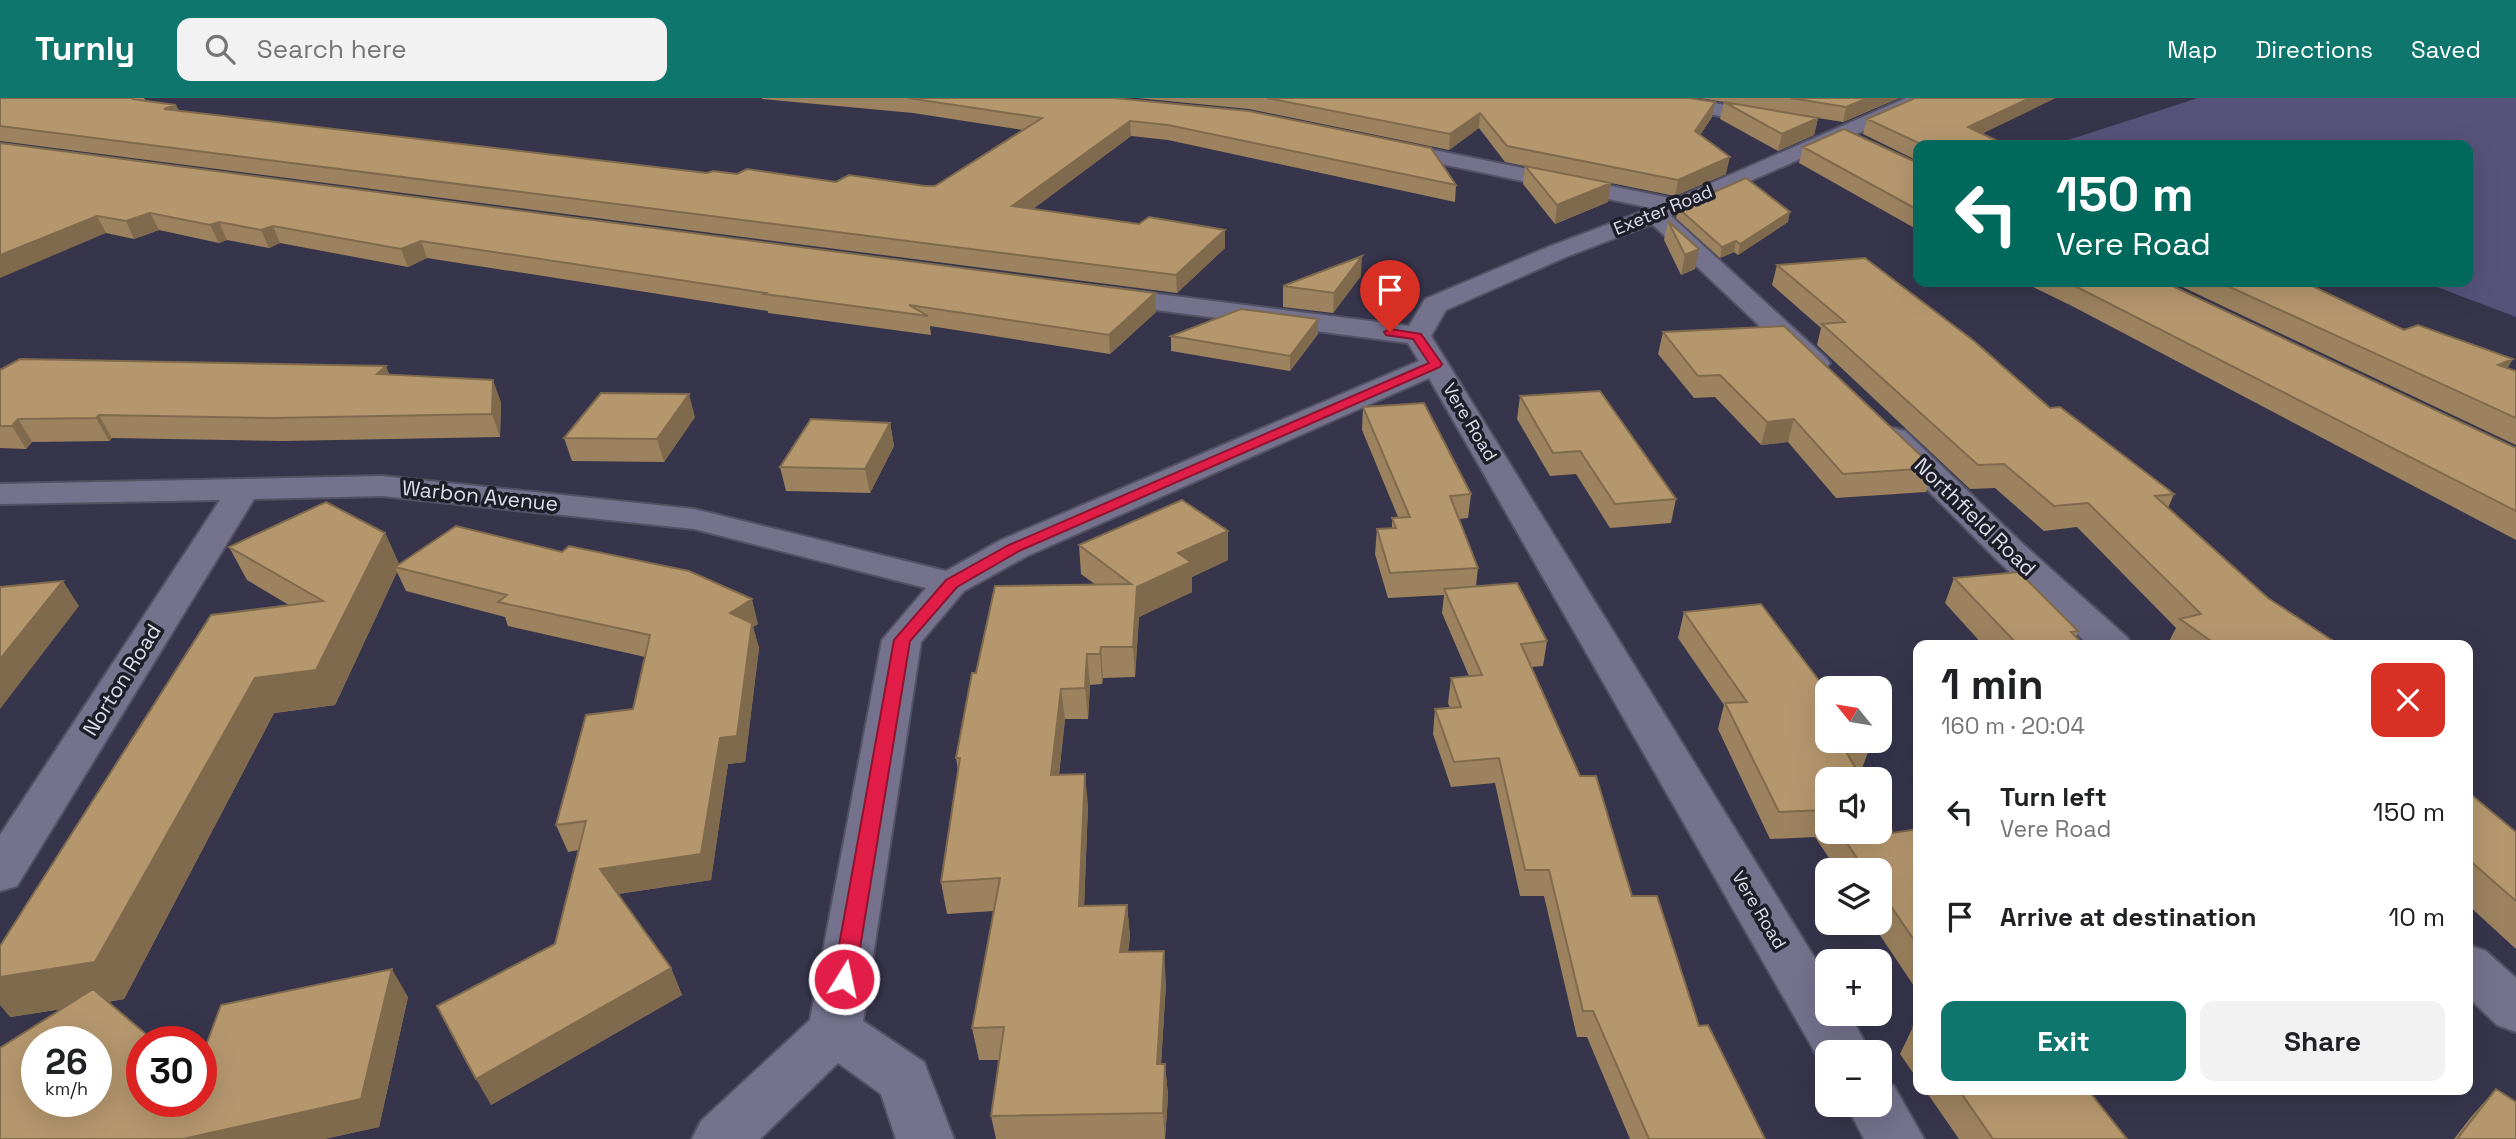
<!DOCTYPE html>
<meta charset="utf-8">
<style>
:root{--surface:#fff;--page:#f2f2f2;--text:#202124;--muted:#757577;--accent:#0f766e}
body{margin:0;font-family:"Space Grotesk",sans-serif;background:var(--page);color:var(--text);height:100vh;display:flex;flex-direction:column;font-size:26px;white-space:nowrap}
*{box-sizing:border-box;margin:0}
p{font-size:23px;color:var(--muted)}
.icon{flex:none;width:38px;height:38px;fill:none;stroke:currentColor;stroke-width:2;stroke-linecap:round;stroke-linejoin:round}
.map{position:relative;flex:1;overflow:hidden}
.details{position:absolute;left:1913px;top:542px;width:560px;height:455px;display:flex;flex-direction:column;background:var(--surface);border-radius:14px;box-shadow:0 7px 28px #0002}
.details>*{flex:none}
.top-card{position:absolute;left:1913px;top:42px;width:560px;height:147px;border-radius:14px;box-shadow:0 7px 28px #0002;background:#00695c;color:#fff;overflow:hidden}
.needle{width:46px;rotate:300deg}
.tools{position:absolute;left:1815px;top:578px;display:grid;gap:14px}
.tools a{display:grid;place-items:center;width:77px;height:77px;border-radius:14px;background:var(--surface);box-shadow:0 7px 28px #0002;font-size:35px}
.speed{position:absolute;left:21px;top:928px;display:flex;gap:14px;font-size:35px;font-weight:700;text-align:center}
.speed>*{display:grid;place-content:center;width:91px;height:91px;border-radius:50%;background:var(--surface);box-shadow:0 7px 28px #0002;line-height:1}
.speed small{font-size:18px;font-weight:400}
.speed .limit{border:10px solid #d22;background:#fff;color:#111}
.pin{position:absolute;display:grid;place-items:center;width:60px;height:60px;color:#fff;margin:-72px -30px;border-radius:50% 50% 50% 0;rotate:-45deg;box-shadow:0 0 7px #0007}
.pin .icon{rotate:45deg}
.me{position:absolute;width:77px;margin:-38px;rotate:10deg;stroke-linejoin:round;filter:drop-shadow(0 0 5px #0008)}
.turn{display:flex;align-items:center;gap:24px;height:147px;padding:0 28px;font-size:32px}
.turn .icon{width:91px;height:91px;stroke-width:2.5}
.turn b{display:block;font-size:49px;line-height:60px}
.round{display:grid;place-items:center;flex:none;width:74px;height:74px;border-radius:14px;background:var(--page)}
.head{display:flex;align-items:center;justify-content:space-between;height:119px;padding:0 28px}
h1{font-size:42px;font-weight:800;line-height:52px}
.button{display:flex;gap:14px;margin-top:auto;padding:14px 28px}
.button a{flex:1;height:80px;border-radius:14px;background:var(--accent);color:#fff;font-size:28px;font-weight:800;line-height:80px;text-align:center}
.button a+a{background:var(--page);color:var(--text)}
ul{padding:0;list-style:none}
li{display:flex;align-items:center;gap:21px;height:105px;padding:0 28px}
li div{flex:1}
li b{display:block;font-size:26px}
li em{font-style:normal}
header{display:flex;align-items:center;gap:42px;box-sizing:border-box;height:98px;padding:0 35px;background:var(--accent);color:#fff}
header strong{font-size:33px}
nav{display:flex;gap:38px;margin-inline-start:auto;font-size:24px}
.search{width:490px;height:63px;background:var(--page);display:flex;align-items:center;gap:18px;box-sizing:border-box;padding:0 24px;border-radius:14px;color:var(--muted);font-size:26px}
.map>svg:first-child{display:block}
.green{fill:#56537b}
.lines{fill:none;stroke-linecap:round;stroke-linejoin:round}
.street-casing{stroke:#535265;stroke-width:4}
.street{fill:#74728d;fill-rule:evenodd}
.wall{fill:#9c825f}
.shaded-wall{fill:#7f6a4d}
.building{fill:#b5976e;stroke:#7f6a4d;stroke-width:2;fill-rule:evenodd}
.route{fill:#e11d48;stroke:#92132f;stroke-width:2}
.labels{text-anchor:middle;stroke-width:7;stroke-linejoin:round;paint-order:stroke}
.far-street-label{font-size:18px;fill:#ddddec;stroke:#1e1e28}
.street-label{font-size:21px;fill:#ddddec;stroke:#1e1e28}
</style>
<header>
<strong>Turnly</strong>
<div class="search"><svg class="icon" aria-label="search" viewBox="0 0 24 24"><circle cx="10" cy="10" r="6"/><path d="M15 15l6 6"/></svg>Search here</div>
<nav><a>Map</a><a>Directions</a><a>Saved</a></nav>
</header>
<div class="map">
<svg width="2516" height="1041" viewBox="0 0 2516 1041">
<rect width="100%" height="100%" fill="#36354c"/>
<!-- green -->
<path class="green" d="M2198,0H2516V219L2424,184H2468V47H2074L2065,43Z"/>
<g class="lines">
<defs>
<path id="street" d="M1640,0H1684L1772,15L1779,17L1782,21L1779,25L1772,27L1650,6Z
M1906,0H1932L1929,4L1671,118L1825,259L1830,265L1825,271L1815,274L1805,271L1652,126L1566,159L1446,212L1431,238L1827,880V915H1849L1870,954H1827V972L1824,970L1429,280L1027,458L964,493L921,544L863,923L924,964L954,1041H896L881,996L838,965L760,1041H692L701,1023L810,922L882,542L926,490L694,431L382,398L254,401L17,788L0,793V737L220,402L0,406V386L382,378L694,411L946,473L1001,442L1419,263L1408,245L1103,205L1094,203L1090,197L1094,191L1103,189L1409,228L1425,201L1548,149L1651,110L1385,54L1378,52L1374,48L1378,44L1385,42L1675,101Z
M1894,330L1905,333L2024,447L2127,539L2133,548H2090L1998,463L1883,347L1878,340L1883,333Z
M2468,847L2486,853L2516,880V934L2497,927L2468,899Z
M1880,983L1894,988L1924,1041H1864L1846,1006H1880Z"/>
</defs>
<!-- street casing -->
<use href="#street" class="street-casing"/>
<!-- street -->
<use href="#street" class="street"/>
</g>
<!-- wall -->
<path class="wall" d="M0,0H144L146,3L176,7L179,13L707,75L737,76L836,84L925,88H935L1023,32L913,15L762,1V0H1114L1456,87L1455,104L1168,42L1131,38L1033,111L1139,126L1225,132V150L1177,195L0,43Z
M1137,0H1689L1712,19L1700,37L1726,76L1675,98L1611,85L1608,104L1555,126L1523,86L1525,68L1505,64L1479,30L1449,52L1249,11Z
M1700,0H1899L1843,24L1818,20L1814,37L1778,53L1720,21L1724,4Z
M1867,21L1982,36L2006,47H1918V63L1863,36Z
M0,45L1156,214L1110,256L930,228L931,237L768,215V213L427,160L408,169L280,145L269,150L227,142L219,145L159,132L134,141L106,135Z
M1803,49L1918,65V132L1799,65Z
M1678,110L1788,124L1738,157L1734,154L1720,160L1676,120Z
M1668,123L1695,171L1681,177L1664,142Z
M1777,167L2050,310L2174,396L2168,410L2268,500L2341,548H2169L2167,547L2176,530L2077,429L2044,433L1995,390L1970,391L1817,247L1821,230L1772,187Z
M1361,178L1333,215L1283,209V188Z
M2023,184H2164L2516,350V442L2072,208Z
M2172,184H2304L2404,232L2513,261L2507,270L2516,273V347Z
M1663,234L1934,370L1926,394L1836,400L1788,344L1761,347L1715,299L1694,300L1658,256Z
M1318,236L1290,273L1171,253V238Z
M0,272L389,277L501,304L500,339L283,343L112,340L109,343L32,344L26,351L0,350Z
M1520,298L1676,401L1671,425L1610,430L1576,376L1550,378L1517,321Z
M1363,309L1471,396L1468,420L1459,421L1478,470L1476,488L1547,543L1543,568L1531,569L1632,798L1699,928L1765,1041H1630L1587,939H1577L1544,798H1520L1495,685L1451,689L1433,636L1435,611L1450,610L1448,605L1451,580L1469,578L1442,515L1444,497L1388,500L1375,456L1377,431H1392V420L1398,419L1362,332Z
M695,319L664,364L572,363L564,340Z
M890,325L894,348L870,395L786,393L780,369Z
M385,435L399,466L758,526L753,529L759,550L745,664L728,666L711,782L618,796L671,870L682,897L491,1007L555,846L579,752L568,754L556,727L633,611L645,559L508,528L505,519L406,493L397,474L335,607L274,615L124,901L108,904L142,1003L408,899L379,1029L324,1041H0L62,911L10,919L289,507L247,482L229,449Z
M1079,447L1228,462L1192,479V494L1139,519L1135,579L1103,580L1102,586L1090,587L1088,621H1065L1059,677L1088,707L1084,808L1127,807L1130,839L1128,854L1166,885L1161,966H1165L1168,998L1165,1041H996L991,1018L999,962H979L972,930L994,813L947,816L941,784L958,672L956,660L1096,487L1081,476Z
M1954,480L2078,533L2076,539L2085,548H1984L1945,505Z
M1684,514L1870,649L1860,676L1827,681V733H1880L1893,735L1918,731V894L1871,824H1880V772H1837L1815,739L1770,741L1718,631L1724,607L1678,540Z
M2468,694L2516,734V851L2468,807Z
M1918,928V982L1900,956L1913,929Z
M2496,991L2516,1041H2454L2471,1019Z
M1925,992H2088L2127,1041H1959Z"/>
<!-- shaded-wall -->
<path class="shaded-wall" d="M1868,0H1899L1843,24L1846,9Z
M2030,0H2056L1963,45L1968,29Z
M1715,4L1712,19L1692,49L1695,33Z
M176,7L183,22L164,11Z
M1480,15L1479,30L1449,52L1450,36Z
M1818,20L1814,37L1778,53L1782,36Z
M1130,23L1131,38L1014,125L1012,108Z
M1730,59L1726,76L1675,98L1678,82Z
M1611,85L1608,104L1555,126L1557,107Z
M1790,114L1788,124L1738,157L1740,146Z
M150,115L159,132L134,141L126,123Z
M97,118L106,135L0,180V157Z
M219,124L227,142L219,145L210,127Z
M273,128L280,145L269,150L261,132Z
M1225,132V150L1177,195L1176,177Z
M421,143L427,160L408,169L401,151Z
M1736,143L1734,154L1720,160L1722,149Z
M1699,151L1695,171L1681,177L1685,157Z
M1362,158L1361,178L1333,215L1334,195Z
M1155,195L1156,214L1110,256L1109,237Z
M1318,221V236L1290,273V258Z
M2513,261L2501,281L2498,267Z
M386,268L395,290L377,276Z
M493,282L501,304L500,339L492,316Z
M689,296L695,319L664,364L657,341Z
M99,317L112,340L109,343L96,320Z
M18,321L32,344L26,351L12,328Z
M1794,321L1788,344L1761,347L1767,324Z
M890,325L894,348L870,395L865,371Z
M1228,433V462L1192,479V494L1139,519L1135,579L1133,549L1137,489L1178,455Z
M385,435L400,468L395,469L397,474L335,607L274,615L124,901L10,919L0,907V879L255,580Z
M63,483L79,508L0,611V561Z
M752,501L758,526L753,529L759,550L745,664L728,666L711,782L611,797L600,771L730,515Z
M1101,549L1103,580L1102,586L1100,556Z
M1087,556L1090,587L1088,621L1085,590Z
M1061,591L1065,621L1055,709L1051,677Z
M1085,676L1088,707L1083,840L1079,808Z
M1127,807L1130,839L1123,886L1120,854Z
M1164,853L1166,885L1159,999L1157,966Z
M671,870L682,897L491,1007L476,981Z
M392,871L408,899L379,1029L324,1041H183Z
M1165,966L1168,998L1165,1041L1163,1015Z"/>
<!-- building -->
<path class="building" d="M0,0H135L132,1L176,7L164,11L707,75L713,73L737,76L747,71L836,84L849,77L925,88H935L1042,20L908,0H1114L1249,13L1431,50L1456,87L1168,27L1130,23L1012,108L1139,126L1149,119L1225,132L1176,177L0,28Z
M1267,0H1689L1715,4L1695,33L1730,59L1678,82L1507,48L1480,15L1450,36Z
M1791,0H1868L1846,9Z
M1915,0H2030L1968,29L2006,47H1923L1867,21Z
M1724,4L1818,20L1782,36Z
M1844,31L1918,65V112L1803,49Z
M0,45L1155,195L1109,237L909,207L928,218L764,196L766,195L421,143L401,151L273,128L261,132L219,124L210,127L150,115L126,123L97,118L0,157Z
M1525,68L1611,85L1557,107Z
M1746,80L1790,114L1740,146L1736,143L1722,149L1678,110Z
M1668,123L1699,151L1685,157Z
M1362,158L1334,195L1283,188Z
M1865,160L1974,243L2050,310L2060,309L2174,396L2155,398L2268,500L2341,548H2218L2180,521L2201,516L2088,405L2054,408L2004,366L1978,367L1822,226L1845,224L1777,167Z
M2067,184H2164L2516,350V413Z
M2219,184H2304L2404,232L2418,227L2513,261L2498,267L2516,273V320Z
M1241,211L1318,221L1290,258L1171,238Z
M1784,228L1934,370L1843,376L1794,321L1767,324L1720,277L1698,278L1663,234Z
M20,261L386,268L377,276L493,282L492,316L272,320L99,317L96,320L18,321L12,328H0V272Z
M1600,293L1676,401L1615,406L1580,353L1553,355L1520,298Z
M601,295L689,296L657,341L564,340Z
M1424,305L1471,396L1450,398L1478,470L1390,475L1377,431L1396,430L1392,420L1410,419L1363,309Z
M811,321L890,325L865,371L780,369Z
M1182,402L1228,433L1178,455L1191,464L1137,489L1133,549H1101L1100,556H1087L1085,590L1061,591L1051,677L1085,676L1079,808L1127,807L1120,854L1164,853L1157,966H1165L1163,1015L991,1018L1004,929L972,930L1000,780L941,784L960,660H956L972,575H976L995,488L1131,486L1079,447Z
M326,404L385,435L316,572L255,580L95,864L0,879V848L211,517L323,503L229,449Z
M456,428L562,454L569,448L689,473L752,501L730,515L752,525L737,638L720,640L701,756L600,771L671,870L476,981L437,908L555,846L586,723L556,727L586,617L633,611L650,537L498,504L507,497L395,469Z
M2019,474L2078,533L2071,534L2085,548H2019L1954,480Z
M63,483L0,561V489Z
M1517,485L1547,543L1521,546L1580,678H1596L1632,798H1657L1699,928L1708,927L1765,1041H1649L1593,913H1583L1549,772H1525L1499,660L1454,664L1435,611L1461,609L1451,580L1482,577L1444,491Z
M1761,506L1827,593V642H1865L1870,649L1844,650L1862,681H1827V716L1824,712L1779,714L1725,605L1747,604L1684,514Z
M2468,694L2516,734V803L2468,761Z
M1880,711L1893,735L1918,731V848L1880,792V772H1865L1839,733H1880Z
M392,871L361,1001L183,1041H0V950L93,891L154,943H142V1003H201V961L221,907ZM37,943H96V1003H37Z
M1918,928V936L1913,929Z
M2496,991L2516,1004V1041H2457Z
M1959,992H2088L2127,1041H1993Z"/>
<!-- route -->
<path class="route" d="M1390,231L1421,236L1442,266L1440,269L1019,453L957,489L910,543L855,881L852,887L844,890L837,887L833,881L894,542L946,482L1009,447L1429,265L1413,241L1386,237L1384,234Z"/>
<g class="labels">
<!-- far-street labels -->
<g class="far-street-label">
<text transform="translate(1663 112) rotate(-22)" y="6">Exeter Road</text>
<text transform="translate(1470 324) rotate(59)" y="6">Vere Road</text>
<text transform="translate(1759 812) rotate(59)" y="6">Vere Road</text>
</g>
<!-- street labels -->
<g class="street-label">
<text transform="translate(480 398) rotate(6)" y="7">Warbon Avenue</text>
<text transform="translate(1975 419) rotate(44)" y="7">Northfield Road</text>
<text transform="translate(122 582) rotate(-58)" y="7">Norton Road</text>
</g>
</g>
</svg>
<div class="tools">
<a><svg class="needle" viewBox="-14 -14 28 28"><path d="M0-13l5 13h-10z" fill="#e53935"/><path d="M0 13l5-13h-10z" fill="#757577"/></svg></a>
<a><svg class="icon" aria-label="sound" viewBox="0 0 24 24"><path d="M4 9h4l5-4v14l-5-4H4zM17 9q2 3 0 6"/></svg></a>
<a><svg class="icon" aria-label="layers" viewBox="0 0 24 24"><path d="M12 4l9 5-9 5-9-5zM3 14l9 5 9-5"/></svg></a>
<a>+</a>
<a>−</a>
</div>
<div class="speed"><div>26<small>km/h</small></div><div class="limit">30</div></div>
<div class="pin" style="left:1390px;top:234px;background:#d93025"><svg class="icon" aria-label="arrive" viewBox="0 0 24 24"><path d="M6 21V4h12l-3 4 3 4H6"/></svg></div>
<svg class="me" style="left:844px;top:881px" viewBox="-20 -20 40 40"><circle r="17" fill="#e11d48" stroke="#fff" stroke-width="3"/><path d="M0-11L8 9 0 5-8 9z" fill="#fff"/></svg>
<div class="top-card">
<div class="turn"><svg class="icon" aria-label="left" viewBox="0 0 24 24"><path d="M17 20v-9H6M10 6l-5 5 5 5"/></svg><div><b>150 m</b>Vere Road</div></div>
</div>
<section class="details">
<div class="head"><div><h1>1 min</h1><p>160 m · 20:04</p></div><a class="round" style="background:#d93025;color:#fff"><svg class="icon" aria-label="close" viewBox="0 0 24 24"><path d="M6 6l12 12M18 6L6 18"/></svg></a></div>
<ul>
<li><svg class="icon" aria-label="left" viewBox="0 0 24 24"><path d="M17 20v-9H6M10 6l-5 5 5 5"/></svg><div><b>Turn left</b><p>Vere Road</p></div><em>150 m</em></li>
<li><svg class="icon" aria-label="arrive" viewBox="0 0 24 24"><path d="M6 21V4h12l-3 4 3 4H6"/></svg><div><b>Arrive at destination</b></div><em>10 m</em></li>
</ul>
<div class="button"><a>Exit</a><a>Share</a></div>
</section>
</div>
